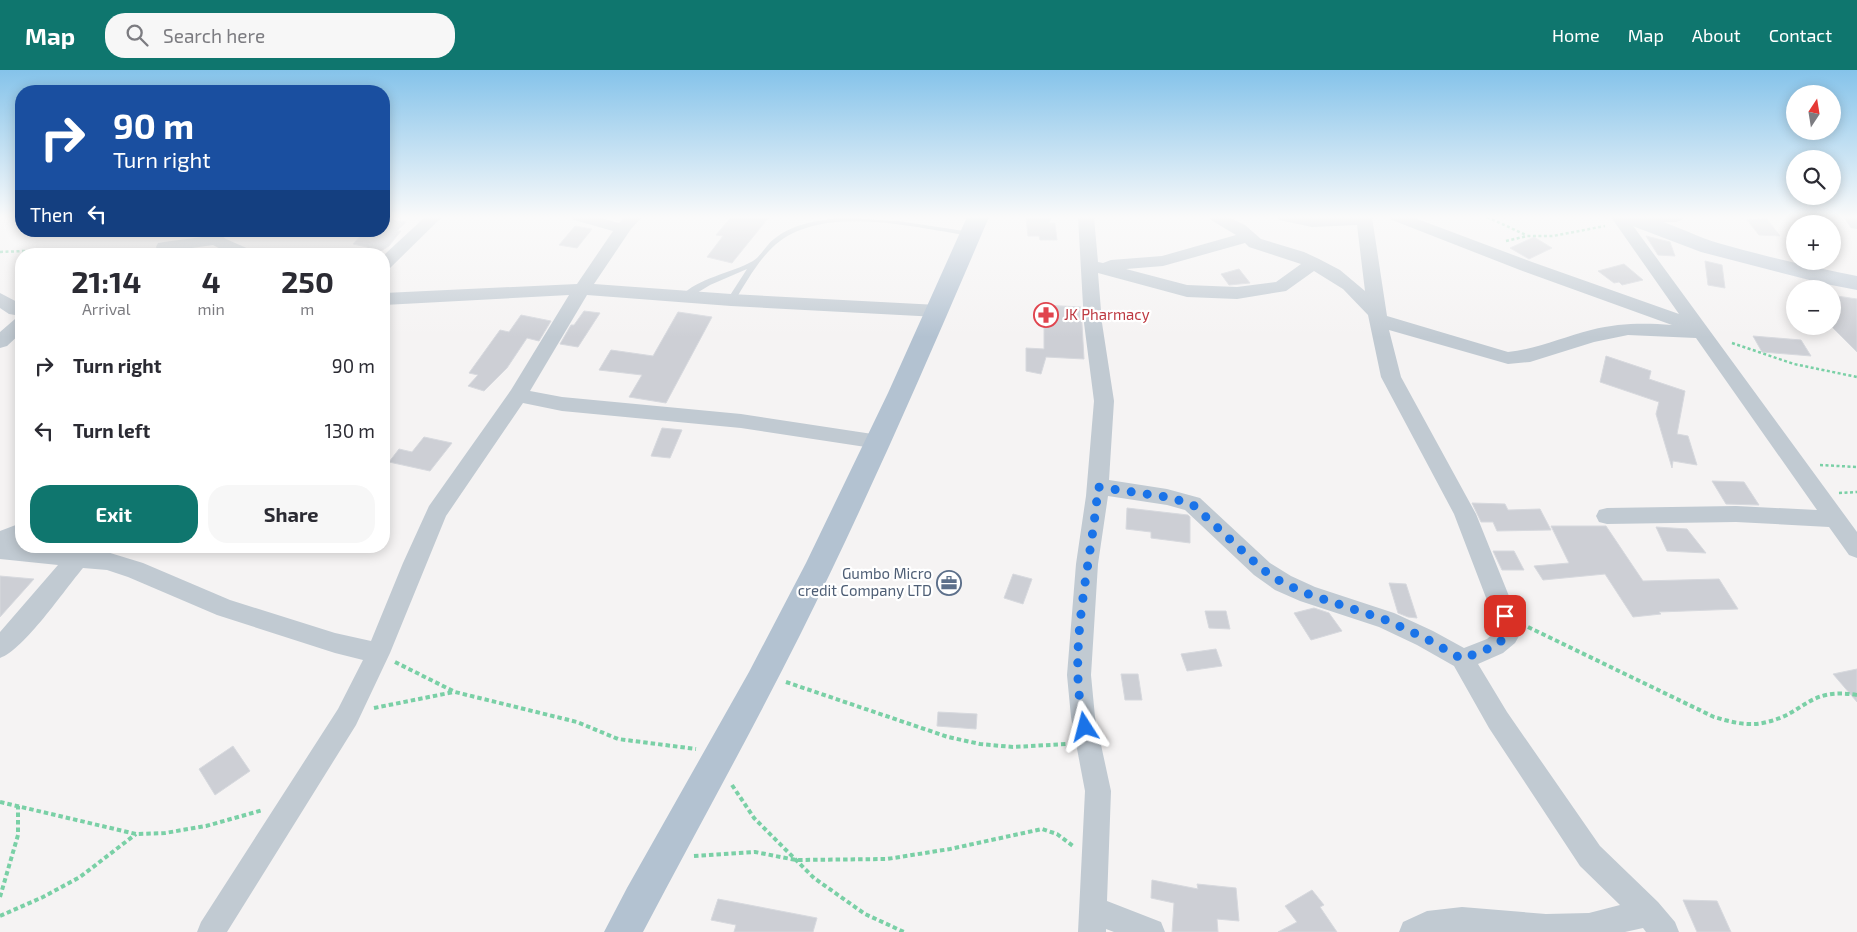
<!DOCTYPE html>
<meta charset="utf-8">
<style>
:root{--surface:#fff;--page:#f7f7f7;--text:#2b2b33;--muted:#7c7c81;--accent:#0f766e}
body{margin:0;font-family:"Exo 2",sans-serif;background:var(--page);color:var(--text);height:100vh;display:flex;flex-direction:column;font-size:19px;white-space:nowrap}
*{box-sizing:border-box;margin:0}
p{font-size:16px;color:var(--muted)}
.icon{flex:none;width:28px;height:28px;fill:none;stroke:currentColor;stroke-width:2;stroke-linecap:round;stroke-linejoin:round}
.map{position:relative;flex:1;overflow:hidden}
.details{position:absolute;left:15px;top:178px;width:375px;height:305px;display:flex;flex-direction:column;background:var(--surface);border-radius:20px;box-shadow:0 2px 12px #0003}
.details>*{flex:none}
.hud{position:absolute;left:15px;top:15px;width:375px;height:152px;border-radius:20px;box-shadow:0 2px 12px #0003;background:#1a4fa0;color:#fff;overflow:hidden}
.needle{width:32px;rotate:12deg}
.fabs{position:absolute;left:1786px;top:15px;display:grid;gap:10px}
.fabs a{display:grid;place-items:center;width:55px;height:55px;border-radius:50%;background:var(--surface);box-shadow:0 2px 12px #0003;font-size:25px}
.pin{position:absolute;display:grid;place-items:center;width:42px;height:42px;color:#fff;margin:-21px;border-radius:10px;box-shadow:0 2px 8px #0006}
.me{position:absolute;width:55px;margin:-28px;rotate:351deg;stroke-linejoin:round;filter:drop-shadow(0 0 4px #0008)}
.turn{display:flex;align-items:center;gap:18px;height:105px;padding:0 15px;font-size:22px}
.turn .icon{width:65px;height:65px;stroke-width:2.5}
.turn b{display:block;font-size:35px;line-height:42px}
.then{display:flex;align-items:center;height:48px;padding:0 15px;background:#0003;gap:10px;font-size:19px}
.eta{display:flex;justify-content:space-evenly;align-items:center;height:85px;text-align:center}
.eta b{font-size:30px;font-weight:700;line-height:35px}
.action{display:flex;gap:10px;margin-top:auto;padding:10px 15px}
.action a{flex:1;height:58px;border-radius:20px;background:var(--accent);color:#fff;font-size:20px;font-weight:700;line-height:58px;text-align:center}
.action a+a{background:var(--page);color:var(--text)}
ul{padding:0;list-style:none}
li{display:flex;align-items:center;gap:15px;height:65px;padding:0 15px}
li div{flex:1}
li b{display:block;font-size:19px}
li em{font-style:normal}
header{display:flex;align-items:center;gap:30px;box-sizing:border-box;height:70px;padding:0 25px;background:var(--accent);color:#fff}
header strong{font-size:24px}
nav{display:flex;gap:28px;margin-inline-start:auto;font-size:18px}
.search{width:350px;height:45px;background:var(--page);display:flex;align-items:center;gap:12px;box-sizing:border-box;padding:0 18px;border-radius:20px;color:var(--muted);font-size:19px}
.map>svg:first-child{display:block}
.building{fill:#cdcfd5;stroke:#d7d9de}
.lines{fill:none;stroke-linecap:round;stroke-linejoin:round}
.path-far1{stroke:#7ad0a6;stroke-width:2.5;stroke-dasharray:3 2.5;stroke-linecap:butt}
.path{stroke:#7ad0a6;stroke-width:4;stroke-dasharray:4.5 3;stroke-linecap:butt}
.lane{fill:#c1cad2;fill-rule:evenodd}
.street{fill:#c1cad2;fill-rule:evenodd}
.secondary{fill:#c1cbd6;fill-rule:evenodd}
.primary{fill:#b3c2d1;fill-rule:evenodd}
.route{stroke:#1a73e8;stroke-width:9;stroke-dasharray:0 16.2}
.labels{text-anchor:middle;stroke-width:4.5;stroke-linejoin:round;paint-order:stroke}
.health-label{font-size:15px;fill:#be3a42;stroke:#fff;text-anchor:start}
.service-label{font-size:15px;fill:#4e5e75;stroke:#fff;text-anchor:end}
</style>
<header>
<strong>Map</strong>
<div class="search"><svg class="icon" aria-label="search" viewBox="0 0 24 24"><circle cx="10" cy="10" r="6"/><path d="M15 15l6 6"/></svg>Search here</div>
<nav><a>Home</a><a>Map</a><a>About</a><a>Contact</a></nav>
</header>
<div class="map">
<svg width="1857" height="862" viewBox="0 0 1857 862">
<rect width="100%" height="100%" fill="#f5f3f3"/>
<!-- building -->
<path class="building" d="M731,147H769L732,193L707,187L723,166L716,165Z
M1026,147H1051L1049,153H1055L1057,170H1040L1039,166H1028Z
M384,148L406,152L397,161H401L389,176L376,184L370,181L367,177L353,174L365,161H384Z
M1767,149L1780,166L1759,165L1747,150Z
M575,156L592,159L577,178L559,175Z
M1646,166L1670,172L1675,186L1658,185Z
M1534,167L1552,178L1529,189L1510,178Z
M1705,191L1722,195L1725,218L1708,215Z
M1624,194L1643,210L1622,215L1619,212L1614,213L1598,201Z
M1239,199L1250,213L1229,215L1221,204Z
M1837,226L1857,229V282L1832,257V237H1839Z
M1044,235L1081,237L1084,289L1046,287L1041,304L1026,301V278L1044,279Z
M584,241L600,243L578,277L560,274L571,255H574Z
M678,242L712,247L666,333L629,327L642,305L599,300L611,280L653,286Z
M521,245L551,251L539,271L527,268L507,298L484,321L468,316L478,305L469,303L500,260L509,262Z
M1753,266L1801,270L1811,286L1762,282Z
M1606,286L1651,301L1649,309L1685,321L1677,364L1688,366L1697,395L1673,391L1672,398L1656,344L1659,332L1600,312Z
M662,358L682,360L670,388L651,386Z
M424,367L452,373L430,401L389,392L399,379L412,382Z
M1712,411L1744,412L1759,435L1726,434Z
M1472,433L1505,434L1508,440L1540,439L1551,460L1497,461L1493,452H1481Z
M1127,438L1188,445L1190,447V473L1151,468V462L1126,459Z
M1551,456H1606L1643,511L1719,509L1738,539L1659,542L1661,544L1633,547L1605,504L1543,510L1534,496L1569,493Z
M1656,457L1687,459L1706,483L1667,481Z
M1493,481H1514L1524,500H1502Z
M1013,504L1032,509L1023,534L1004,528Z
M0,506L34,509L0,547Z
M1389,513L1406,514L1417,548L1408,547L1398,543Z
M1314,538L1329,543L1342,561L1311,570L1294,543Z
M1205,541H1226L1230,559L1209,558Z
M1216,579L1222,596L1187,601L1181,584Z
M1857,599V632L1833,604Z
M1121,604H1138L1142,630H1125Z
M938,642L977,644L976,659L937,656Z
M233,676L250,701L215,725L199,699Z
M1152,810L1198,819L1197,814L1236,818L1239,851L1217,849L1218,862H1172L1174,833L1151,828Z
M1312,820L1324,835L1320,837L1337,862H1278L1297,852L1285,836Z
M718,829L817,848L813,862H734L736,855L711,850Z
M1683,830L1717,831L1731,862H1697Z"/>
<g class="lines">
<!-- path-far1 -->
<path class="path-far1" d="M1487,147L1526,165
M1506,171L1527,166H1553L1605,156
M0,182L45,180L90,184
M1732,273L1794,294L1857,307
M1820,395L1857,397
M1839,423L1857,422"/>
<!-- path -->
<path class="path" d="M1528,557L1714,647C1731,652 1749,657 1767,652C1806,643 1808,617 1857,625
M395,592L455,622L577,652L618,669L696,679
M786,612L948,667L980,674L1013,677L1067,674
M374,638L454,622
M732,715L754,748L814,808L865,844L904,862
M0,732L136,764L165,763L206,756L263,740
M694,786L755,782L796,790L887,789L950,779L1042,759L1057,764L1073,776
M0,827L18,765V736
M0,846L43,827L80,807L136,764"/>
<!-- lane -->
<path class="lane" d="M844,148L898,151L971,162L975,164L971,166C915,158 830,135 780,171C760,186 747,211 734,232H728L727,230L747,199L710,215L687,229H681L680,227C699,207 730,204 753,191C761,186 766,175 774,169C794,153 819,150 844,148Z"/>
<!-- street -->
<path class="street" d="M425,147H442L390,198L384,199V185Z
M572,147H597L619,153L625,147H642L631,159L594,214L731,224L938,235L944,237L947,241L944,245L938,247L731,236L587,225L530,321L562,327L741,344L879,365L886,367L889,372L886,377L879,379L741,358L562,341L523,333L446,446L390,583L356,655L227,862H197L201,852L338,639L363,590L335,583L217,545L128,507L107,500L83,498C65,519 24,580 0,588V562L58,495L0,489V461L21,453V471L18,473H21V476L72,478L74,476H93L95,481L107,482L143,493L230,530L335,563L371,571L403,493L429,436L511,320L569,225L384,235V223L577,214L613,161L574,150Z
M1078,147H1094L1098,192L1103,193L1111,190L1162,186L1236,165L1211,150L1209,147H1228L1245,155L1261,169L1304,182L1319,189L1340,200L1365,221L1357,155L1312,157L1279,150L1277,147H1372L1387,246L1508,282C1537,279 1563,267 1591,260C1620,253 1643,253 1672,255L1520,200L1392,150L1390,147H1412L1532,192L1679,244L1611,147H1627L1629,149L1630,147H1684L1682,150L1676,152L1631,153L1857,462V488L1849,485L1829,457L1736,452L1607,454L1599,452L1596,446L1599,440L1607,438L1736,436L1817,440L1696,268L1628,265L1594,272L1530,292L1508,294L1389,260L1401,307L1476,444L1517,546L1519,566L1515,573L1503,583L1478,594L1507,642L1600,776L1658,832L1675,852L1679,862H1646L1643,858L1625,862H1399L1403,852L1427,841L1462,837L1546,844L1589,843L1620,835L1580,796L1489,658L1454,596L1417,575L1379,557L1300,531L1275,520L1254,505L1185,440L1167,435L1108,426L1098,494L1091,605L1095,647L1111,721L1107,831L1161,852L1165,862H1114L1106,859V862H1078L1085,721L1071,647L1067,605L1076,494L1086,426L1094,331L1084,253ZM1245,173L1249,177L1301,194L1276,212L1237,217L1187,215L1126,199L1163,196ZM1314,201L1343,219L1368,245L1381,307L1454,444L1493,546L1495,562L1487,569L1464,578L1433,561L1394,543L1315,517L1291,506L1270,493L1200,428L1167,419L1109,410L1114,331L1102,253L1098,203L1187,227L1237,229L1286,221Z
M1843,147H1857V159L1851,158Z
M197,161H216L226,169L251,180L253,184H230L213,175L164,182L158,181L156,177L158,173L164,172L202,167Z
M361,178L367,179L369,184H352L355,179Z
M0,223L21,234V246L9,244L0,238Z
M21,247V263L7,276L0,278V262L15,249Z"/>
<!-- secondary -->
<path class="secondary" d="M1619,147C1656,142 1684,163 1718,173C1764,186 1810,197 1857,206V220L1821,213L1701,182L1622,152Z"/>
<!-- primary -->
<path class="primary" d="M967,147H989C929,288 868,428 800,565C750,665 695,763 643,862H604L627,818L749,602L806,493L888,323Z"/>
</g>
<!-- sky -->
<linearGradient id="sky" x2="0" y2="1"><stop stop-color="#85c3ea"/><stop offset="0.55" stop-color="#fafafa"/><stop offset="1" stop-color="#fafafa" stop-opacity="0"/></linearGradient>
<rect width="1857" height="267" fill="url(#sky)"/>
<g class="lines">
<!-- route -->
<path class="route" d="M1085,657C1065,582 1092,493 1098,417L1167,427L1192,434L1262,499L1283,513L1308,524L1386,550L1425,568L1462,589L1495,576L1507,566L1505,546"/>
</g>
<!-- icons -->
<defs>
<symbol id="pharmacy-ring" viewBox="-11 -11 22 22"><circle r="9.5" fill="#fff" stroke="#e0444e" stroke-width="1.5"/><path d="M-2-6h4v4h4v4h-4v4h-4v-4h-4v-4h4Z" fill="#e0444e"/></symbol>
<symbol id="office-ring" viewBox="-11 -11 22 22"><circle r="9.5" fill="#fff" stroke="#5c6f8a" stroke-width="1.5"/><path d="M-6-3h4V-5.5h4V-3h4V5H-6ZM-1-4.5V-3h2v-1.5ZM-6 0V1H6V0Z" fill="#5c6f8a"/></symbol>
</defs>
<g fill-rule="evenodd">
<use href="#pharmacy-ring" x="1032" y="231" width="28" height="28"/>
<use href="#office-ring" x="935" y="499" width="28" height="28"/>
</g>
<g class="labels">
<!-- health labels -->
<g class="health-label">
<text x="1064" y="250">JK Pharmacy</text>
</g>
<!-- service labels -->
<g class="service-label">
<text x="932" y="509">Gumbo Micro<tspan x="932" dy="17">credit Company LTD</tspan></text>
</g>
</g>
</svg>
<div class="fabs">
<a><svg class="needle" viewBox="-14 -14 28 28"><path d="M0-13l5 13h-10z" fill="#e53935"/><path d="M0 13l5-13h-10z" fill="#7c7c81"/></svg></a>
<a><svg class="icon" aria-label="search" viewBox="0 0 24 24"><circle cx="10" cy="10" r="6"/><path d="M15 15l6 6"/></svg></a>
<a>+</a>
<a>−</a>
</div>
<div class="pin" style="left:1505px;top:546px;background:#d93025"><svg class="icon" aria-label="arrive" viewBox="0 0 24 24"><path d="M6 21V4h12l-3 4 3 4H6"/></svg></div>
<svg class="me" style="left:1085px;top:657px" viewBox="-20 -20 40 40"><path d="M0-17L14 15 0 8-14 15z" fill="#1a73e8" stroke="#fff" stroke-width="4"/></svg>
<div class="hud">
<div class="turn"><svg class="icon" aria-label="right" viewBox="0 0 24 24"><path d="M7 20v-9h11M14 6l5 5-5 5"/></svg><div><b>90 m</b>Turn right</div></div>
<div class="then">Then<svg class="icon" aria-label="left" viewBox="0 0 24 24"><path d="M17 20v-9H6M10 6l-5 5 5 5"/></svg></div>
</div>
<section class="details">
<div class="eta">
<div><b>21:14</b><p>Arrival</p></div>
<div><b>4</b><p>min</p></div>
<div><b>250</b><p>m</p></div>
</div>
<ul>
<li><svg class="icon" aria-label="right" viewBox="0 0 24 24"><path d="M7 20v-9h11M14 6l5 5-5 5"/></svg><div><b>Turn right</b></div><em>90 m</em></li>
<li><svg class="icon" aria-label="left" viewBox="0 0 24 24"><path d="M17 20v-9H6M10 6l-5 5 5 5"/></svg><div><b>Turn left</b></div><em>130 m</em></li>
</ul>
<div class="action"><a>Exit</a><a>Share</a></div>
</section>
</div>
